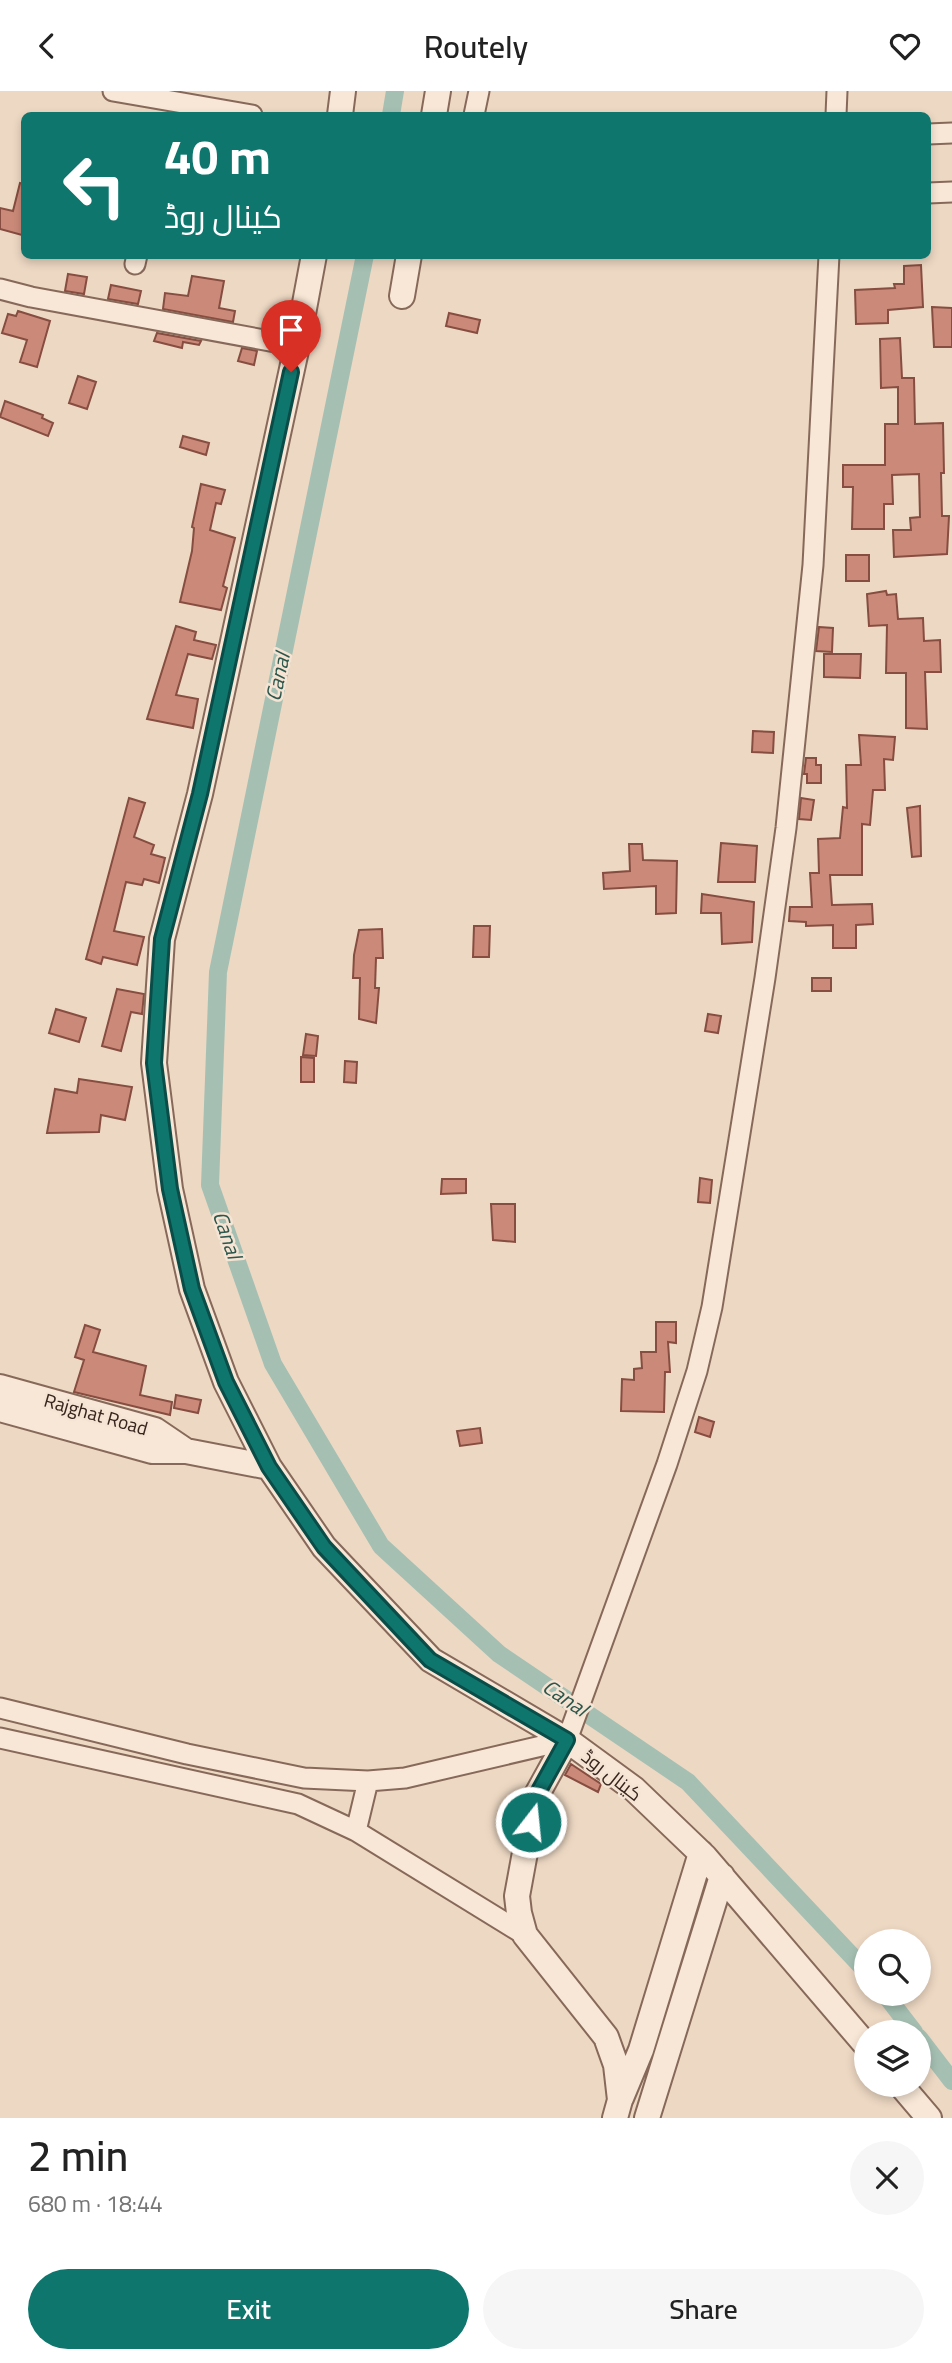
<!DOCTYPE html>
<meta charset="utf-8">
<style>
:root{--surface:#fff;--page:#f6f6f6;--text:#222;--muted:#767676;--accent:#0f766e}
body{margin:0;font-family:Georgia,Cairo,serif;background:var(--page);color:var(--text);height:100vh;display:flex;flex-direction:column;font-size:26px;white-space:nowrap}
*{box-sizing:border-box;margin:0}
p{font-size:23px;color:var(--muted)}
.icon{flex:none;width:38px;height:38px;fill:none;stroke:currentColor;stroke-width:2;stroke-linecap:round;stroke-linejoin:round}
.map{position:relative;height:2027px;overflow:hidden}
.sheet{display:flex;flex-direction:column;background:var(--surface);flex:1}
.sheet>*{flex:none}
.hud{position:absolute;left:21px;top:21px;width:910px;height:147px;border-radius:10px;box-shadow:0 4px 10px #0003;background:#0f766e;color:#fff;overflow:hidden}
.buttons{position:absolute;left:854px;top:1838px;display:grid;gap:14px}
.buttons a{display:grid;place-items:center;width:77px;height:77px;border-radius:50%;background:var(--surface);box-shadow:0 4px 10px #0003;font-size:35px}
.pin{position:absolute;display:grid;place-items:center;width:60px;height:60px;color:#fff;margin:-72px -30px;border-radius:50% 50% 50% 0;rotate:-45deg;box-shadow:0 0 7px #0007}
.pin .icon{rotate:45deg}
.me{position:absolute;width:77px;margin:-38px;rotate:16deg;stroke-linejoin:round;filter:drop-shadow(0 0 5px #0008)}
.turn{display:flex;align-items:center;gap:24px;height:147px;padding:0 28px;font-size:32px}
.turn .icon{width:91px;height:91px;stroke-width:2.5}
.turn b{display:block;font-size:49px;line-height:60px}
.round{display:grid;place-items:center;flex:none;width:74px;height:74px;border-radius:37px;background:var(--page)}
.head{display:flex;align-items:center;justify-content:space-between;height:119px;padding:0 28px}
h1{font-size:42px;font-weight:600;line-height:52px}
.cta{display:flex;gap:14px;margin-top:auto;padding:14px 28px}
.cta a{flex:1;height:80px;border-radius:42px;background:var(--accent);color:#fff;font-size:28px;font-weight:600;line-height:80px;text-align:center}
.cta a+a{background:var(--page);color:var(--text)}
header{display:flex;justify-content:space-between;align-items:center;height:91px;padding:0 28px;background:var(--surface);font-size:32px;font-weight:600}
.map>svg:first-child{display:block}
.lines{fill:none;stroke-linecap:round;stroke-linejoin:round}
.canal{stroke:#a5c0b3;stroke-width:18}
.building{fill:#cb8a79;stroke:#864d40;stroke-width:2}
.minor-casing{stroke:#87695a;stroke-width:23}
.tertiary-casing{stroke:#87695a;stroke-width:28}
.minor{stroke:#f8e7d6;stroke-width:19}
.tertiary{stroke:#f8e7d6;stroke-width:24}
.route-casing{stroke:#0a4d48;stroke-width:18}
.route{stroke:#0f766e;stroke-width:12}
.labels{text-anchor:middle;stroke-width:5;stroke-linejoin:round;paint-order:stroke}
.street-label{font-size:19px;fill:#38251e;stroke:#f5e4d3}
.water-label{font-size:21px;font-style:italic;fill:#2d574c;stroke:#f5e4d3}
</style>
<header><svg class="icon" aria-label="back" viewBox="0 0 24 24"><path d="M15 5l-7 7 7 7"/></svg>Routely<svg class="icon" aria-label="heart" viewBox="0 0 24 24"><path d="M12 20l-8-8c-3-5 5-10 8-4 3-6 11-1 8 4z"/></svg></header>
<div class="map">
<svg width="952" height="2027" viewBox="0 0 952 2027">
<rect width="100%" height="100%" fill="#edd8c3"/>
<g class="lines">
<!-- canal -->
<path class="canal" d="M391,24L395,0
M365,164L218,881L210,1094L273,1273L381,1455L499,1563L688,1691L866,1880
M884,1902L914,1941
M919,1947L952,1990"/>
</g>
<!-- building -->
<path class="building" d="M20,92L24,93V133L22,144L0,138V117L13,120Z
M921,174L923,216L888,219V232L856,233L855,199L895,197L894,193H904V175Z
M68,183L87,186L84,203L65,200Z
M192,185L224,190L219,217L235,220L233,231L163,218L165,202L188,205Z
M111,194L141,200L138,213L108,208Z
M932,216L952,217V256H934Z
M18,220L50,230L37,276L20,271L27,249L2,242L8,223L16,225Z
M449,222L480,229L477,242L446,235Z
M157,242L201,250L199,254L183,251L182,257L154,250Z
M900,247L902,287H914L915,333L943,332L944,382H941L942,425H949L947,463L894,466L893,439H911L910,427L920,426L919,383L892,384L893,413H884V438H852L853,396H843V374H885V333H898V296L881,297L880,248Z
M242,257L257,260L254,274L238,270Z
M78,285L96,291L87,318L69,312Z
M5,310L43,324L42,327L53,332L48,345L0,326Z
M183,345L209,352L206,364L180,356Z
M201,393L225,399L221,413L216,412L210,439L235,447L223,495L227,497L221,519L180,511L192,460L194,437L192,436Z
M846,464H869V490H846Z
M886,500L887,504L896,503L898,528L923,527L924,550L940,549L941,581H925L927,638L906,637V582H886L887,534L869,535L867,503Z
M176,535L196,541L194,549L216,554L212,568L188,563L176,604L198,608L193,637L147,628Z
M819,536L833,537L832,561L816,560Z
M824,563H861L860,587L824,586Z
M753,640L774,641L773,662L752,661Z
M859,644L895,646L893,669L884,668L885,699H873L870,734L862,733V784H830L832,814L872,813L873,833L856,834V857H833V834L806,835V831L789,830L790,816H812L810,782H819L818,748L840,747L843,716L847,717L846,674H861Z
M806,667H816V674H821V692H807V683H804Z
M129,707L145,712L134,746L154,754L151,763L165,767L159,792L144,788L142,794L126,791L114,840L144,846L137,874L103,866L101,873L86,868Z
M801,707L814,709L811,729L799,728Z
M920,715L921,765L912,766L907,717Z
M721,752L757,755L755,791H718Z
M629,753H642L643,769L677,770L676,822L656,823V795L604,798L603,782L630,780Z
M702,803L754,811L752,851L722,853L721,822H701Z
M474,835H490L489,866H473Z
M382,838L383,867H376L375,897H379L376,932L359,928L360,887H353L354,864L359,839Z
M812,887H831V900H812Z
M117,898L144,903L142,923L131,921L121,960L102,955Z
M56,918L86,927L79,951L49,942Z
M708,923L721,925L718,942L705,940Z
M306,943L318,945L316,965L303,964Z
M301,966L314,967V991H301Z
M345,970L357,971L356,992L344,991Z
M79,988L132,996L125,1029L101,1024L99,1041L47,1042L55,998L77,1002Z
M700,1087L712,1089L710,1112L698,1111Z
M442,1088H466V1102L441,1103Z
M491,1113H515V1151L493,1149Z
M656,1231H676V1252L668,1251L670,1281H665L664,1321L621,1320L622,1288L634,1289V1278L642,1277L641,1261H656Z
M85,1234L100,1239L93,1261L146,1275L140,1304L172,1311L170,1324L74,1301L84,1269L75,1266Z
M176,1304L201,1309L198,1322L174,1317Z
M699,1326L714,1331L710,1346L695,1341Z
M480,1337L482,1352L460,1355L457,1340Z
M571,1673L601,1693L598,1701L565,1684Z"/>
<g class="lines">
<defs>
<path id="minor" d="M113,0L252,24
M474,24L479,0
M836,24L837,0
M928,43L952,42
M928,102L952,101
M135,173L137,164
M0,198L31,206L297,255
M0,1617L187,1663L304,1687L368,1690L405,1687L567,1649L667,1373L697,1280L712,1216L765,887L786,737L813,474L829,164
M0,1647L298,1713L356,1740L525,1844
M356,1740L368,1690"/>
<path id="tertiary" d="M340,24L343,0
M434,24L438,0
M314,164L297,255L200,703L162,848L154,972L170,1098L192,1198L226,1291L269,1376L324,1456L431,1569L567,1649L634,1698L705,1766L866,1954
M402,205L409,164
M0,1296L155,1339L186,1360
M0,1318L152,1360H186L269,1376
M567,1649L535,1707L517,1805L519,1822L525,1844L606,1946L616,1974L620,2009L615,2027
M900,1993L929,2027
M621,2007L641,1959L701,1762
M647,2027L722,1785"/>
</defs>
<!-- minor casing -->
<use href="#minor" class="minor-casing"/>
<!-- tertiary casing -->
<use href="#tertiary" class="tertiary-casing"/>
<!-- minor -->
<use href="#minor" class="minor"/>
<!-- tertiary -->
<use href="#tertiary" class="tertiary"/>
</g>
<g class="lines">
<defs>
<path id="route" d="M291,281L200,703L162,848L154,972L170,1098L192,1198L226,1291L269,1376L324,1456L430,1569L567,1649L535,1707L531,1731"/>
</defs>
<!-- route casing -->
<use href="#route" class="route-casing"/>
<!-- route -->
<use href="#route" class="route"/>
</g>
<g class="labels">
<!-- street labels -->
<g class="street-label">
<text transform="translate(96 1323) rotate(16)" y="7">Rajghat Road</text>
<text transform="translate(612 1684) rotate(38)" y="7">کینال روڈ</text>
</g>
<!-- water labels -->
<g class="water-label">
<text transform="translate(278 586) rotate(-78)" y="7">Canal</text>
<text transform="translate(227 1144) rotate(71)" y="7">Canal</text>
<text transform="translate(565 1607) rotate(34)" y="7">Canal</text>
</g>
</g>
</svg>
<div class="buttons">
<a><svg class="icon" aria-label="search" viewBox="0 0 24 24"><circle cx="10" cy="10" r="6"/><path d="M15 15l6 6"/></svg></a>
<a><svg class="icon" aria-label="layers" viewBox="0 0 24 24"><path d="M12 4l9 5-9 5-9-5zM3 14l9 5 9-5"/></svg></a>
</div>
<div class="pin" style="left:291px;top:281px;background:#d93025"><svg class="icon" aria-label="arrive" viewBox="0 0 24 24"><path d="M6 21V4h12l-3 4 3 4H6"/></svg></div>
<svg class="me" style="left:531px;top:1731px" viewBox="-20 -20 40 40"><circle r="17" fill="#0f766e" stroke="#fff" stroke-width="3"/><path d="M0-11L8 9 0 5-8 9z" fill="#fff"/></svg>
<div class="hud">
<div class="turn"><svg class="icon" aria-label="left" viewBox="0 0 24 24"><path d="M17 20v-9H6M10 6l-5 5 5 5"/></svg><div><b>40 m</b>کینال روڈ</div></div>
</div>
</div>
<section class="sheet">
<div class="head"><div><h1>2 min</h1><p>680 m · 18:44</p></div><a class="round"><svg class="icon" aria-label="close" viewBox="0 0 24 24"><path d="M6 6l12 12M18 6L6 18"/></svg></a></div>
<div class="cta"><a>Exit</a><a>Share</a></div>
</section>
